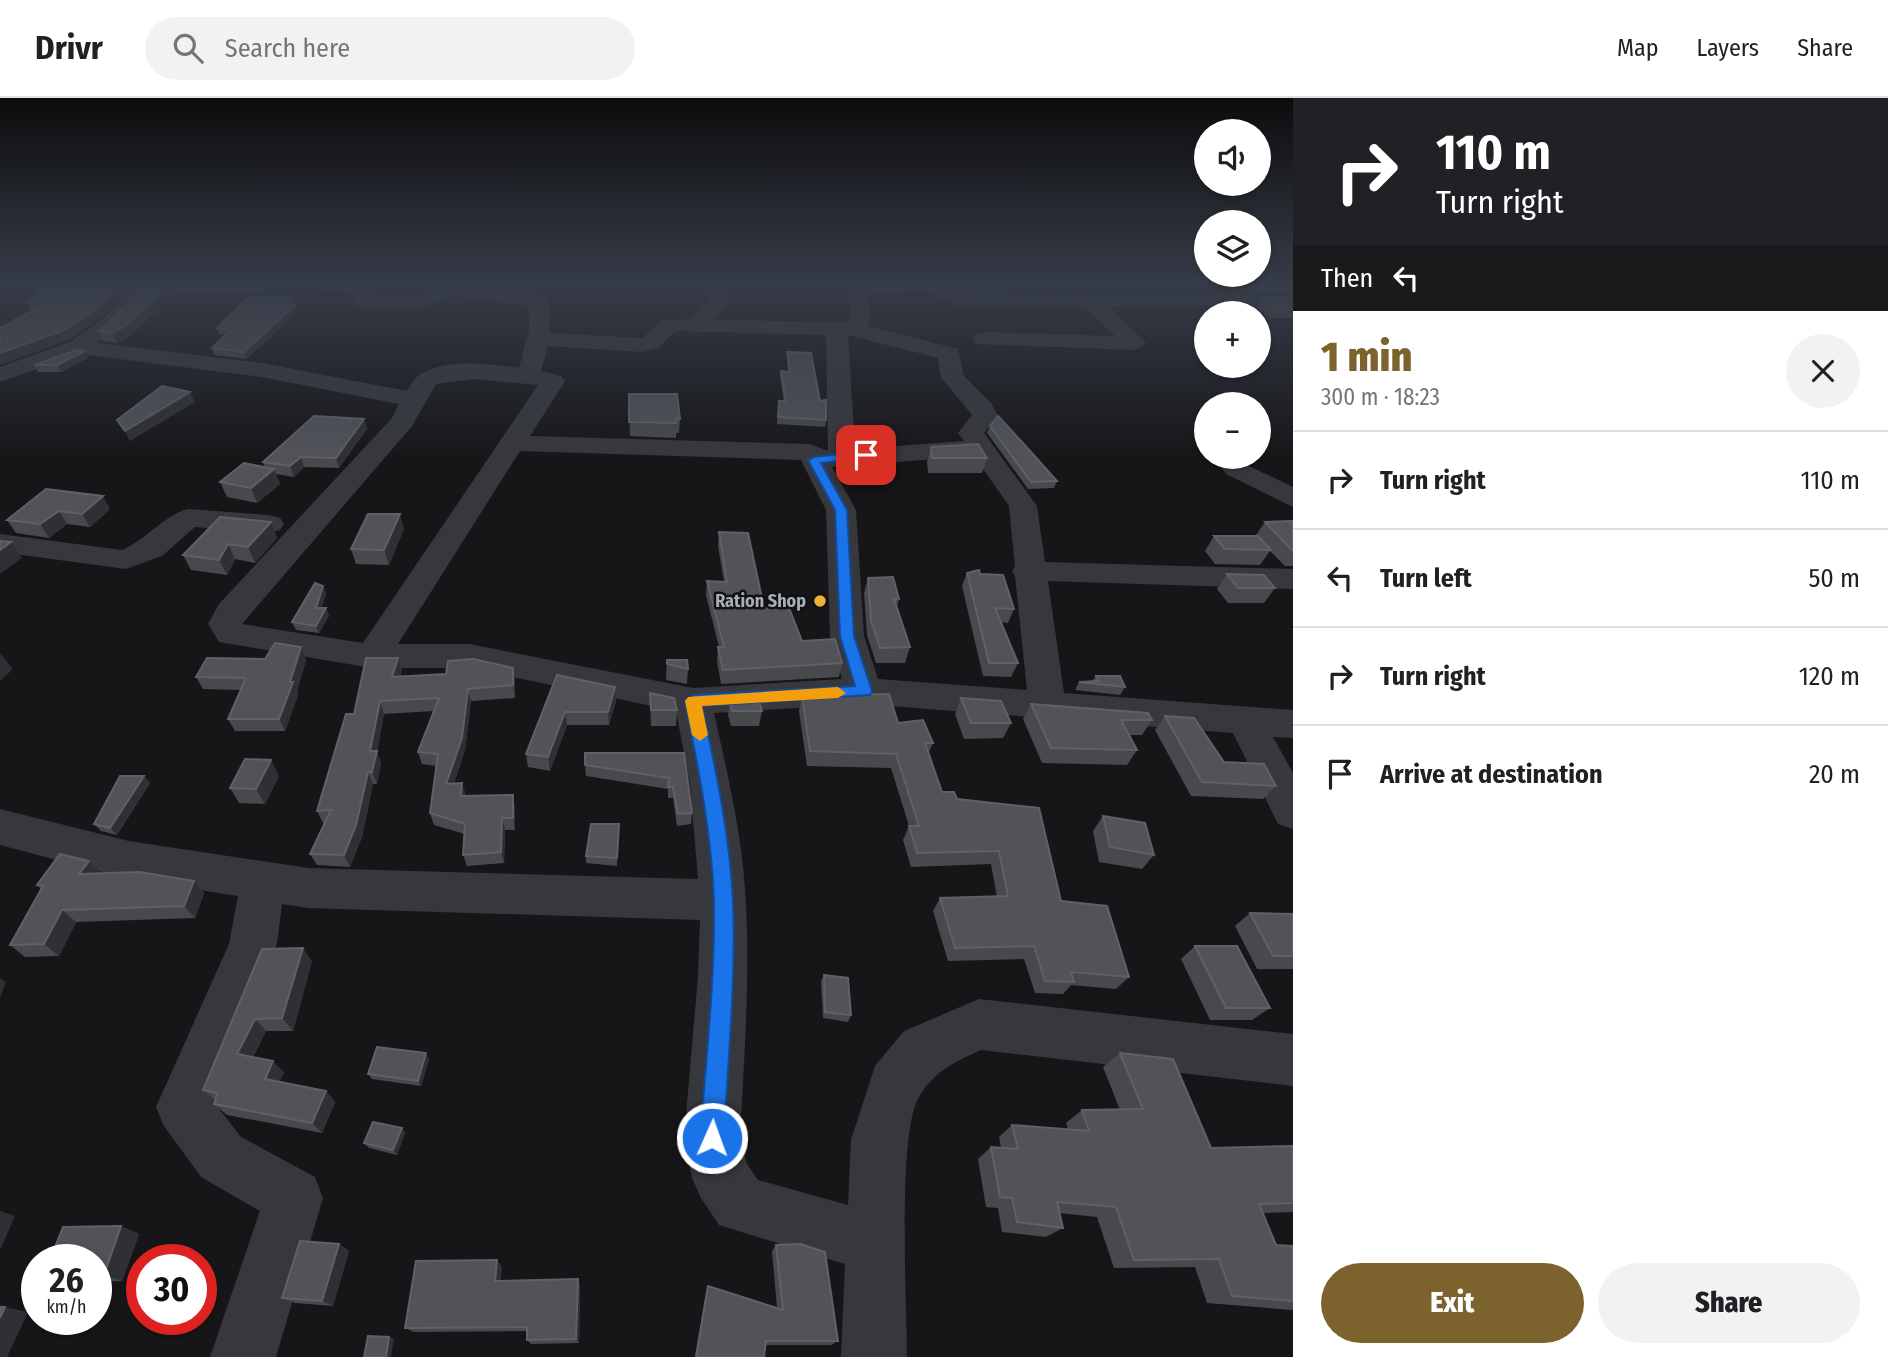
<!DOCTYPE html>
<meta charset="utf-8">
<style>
:root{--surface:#fff;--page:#f2f2f2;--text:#202124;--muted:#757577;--line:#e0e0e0;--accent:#7c622d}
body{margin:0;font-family:"Fira Sans Condensed",sans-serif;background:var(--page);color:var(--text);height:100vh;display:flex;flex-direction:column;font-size:26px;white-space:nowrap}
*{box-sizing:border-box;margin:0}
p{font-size:23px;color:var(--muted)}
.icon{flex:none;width:38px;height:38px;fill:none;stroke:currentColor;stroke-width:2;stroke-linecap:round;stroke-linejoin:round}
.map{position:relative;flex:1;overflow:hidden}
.panel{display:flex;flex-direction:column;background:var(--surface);width:595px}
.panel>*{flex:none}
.guide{background:#202124;color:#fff;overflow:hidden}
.buttons{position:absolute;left:1194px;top:21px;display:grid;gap:14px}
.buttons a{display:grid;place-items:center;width:77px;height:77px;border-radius:50%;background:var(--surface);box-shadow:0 2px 5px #0004;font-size:35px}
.speed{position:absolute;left:21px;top:1146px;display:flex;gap:14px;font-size:35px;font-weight:700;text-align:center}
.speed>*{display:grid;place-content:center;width:91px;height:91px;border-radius:50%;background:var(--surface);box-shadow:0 2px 5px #0004;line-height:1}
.speed small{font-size:18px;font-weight:400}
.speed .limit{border:10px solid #d22;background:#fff;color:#111}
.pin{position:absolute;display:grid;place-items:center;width:60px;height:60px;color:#fff;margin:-30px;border-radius:14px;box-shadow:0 4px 10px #0006}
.me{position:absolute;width:77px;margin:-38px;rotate:2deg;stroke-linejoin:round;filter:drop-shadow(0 0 5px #0008)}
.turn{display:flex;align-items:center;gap:24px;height:147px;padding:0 28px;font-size:32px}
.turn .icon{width:91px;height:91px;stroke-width:2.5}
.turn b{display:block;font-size:49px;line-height:60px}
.then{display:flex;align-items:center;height:66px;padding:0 28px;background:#0003;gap:14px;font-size:26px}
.round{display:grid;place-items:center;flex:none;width:74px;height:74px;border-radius:37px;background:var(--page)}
.headline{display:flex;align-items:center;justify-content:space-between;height:119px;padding:0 28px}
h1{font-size:42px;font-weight:800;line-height:52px;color:var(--accent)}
.action{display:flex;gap:14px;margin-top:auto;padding:14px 28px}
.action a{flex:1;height:80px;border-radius:42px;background:var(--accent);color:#fff;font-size:28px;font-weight:800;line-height:80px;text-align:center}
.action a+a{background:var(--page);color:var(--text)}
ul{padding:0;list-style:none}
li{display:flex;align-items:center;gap:21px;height:98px;padding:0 28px;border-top:2px solid var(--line)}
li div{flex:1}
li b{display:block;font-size:26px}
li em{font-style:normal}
header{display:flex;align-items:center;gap:42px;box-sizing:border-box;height:98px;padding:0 35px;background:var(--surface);border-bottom:2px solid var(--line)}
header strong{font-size:33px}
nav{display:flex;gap:38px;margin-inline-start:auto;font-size:24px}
.search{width:490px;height:63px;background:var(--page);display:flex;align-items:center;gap:18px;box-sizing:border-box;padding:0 24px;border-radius:38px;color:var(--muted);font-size:26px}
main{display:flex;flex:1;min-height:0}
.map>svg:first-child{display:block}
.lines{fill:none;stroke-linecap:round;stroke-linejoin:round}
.minor{fill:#37383d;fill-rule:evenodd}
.wall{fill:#47494d}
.shaded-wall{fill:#2f3033}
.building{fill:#525359;stroke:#5f6168;stroke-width:2}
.route{fill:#1a73e8;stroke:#114b97;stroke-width:2}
.slow{fill:#f59e0b}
.poi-dot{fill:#edb138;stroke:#111113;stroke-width:2.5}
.labels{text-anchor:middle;stroke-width:5;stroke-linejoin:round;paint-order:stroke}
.poi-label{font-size:18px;font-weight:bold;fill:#a8adb8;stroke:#111113;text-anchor:end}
</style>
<header>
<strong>Drivr</strong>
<div class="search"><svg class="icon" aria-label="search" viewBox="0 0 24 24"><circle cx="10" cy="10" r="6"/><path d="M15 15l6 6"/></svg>Search here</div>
<nav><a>Map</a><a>Layers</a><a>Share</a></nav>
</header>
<main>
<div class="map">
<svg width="1293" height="1259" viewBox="0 0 1293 1259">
<rect width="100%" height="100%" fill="#161618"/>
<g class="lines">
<!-- minor -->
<path class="minor" d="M138,186H159L118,228L97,245L262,265L407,293C411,287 415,279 421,276C447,260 491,266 519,270L529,232V208L452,197L421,210H362L352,204L358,193L319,192L310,186H375L379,191L375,198H418L444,186L539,197L549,203L550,235L642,240L663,222L692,221L707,204L711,186H731L727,205L714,222L848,224L851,215L848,198L862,186H943L961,196L1289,197L1292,201L1289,205L1282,207L1108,208L1146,245L1135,252L976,246L973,241L976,236L984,234L1115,238L1084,208H957L924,191L873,196L868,200L871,215L868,228L958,251L964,278L991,305L998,318L984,335L1037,408L1045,464L1293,471V491L1048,483L1064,595L1293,612V640L1273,639L1293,675V731L1278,726L1233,635L864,606L714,615C728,677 743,741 746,805C750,883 744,962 740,1040L747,1066L758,1082L848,1107L851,1042L875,968L904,933L979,901L1293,936V988L981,952C955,964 934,973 919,999C897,1035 907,1208 907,1259H841L845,1166L719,1127L701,1100L692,1080L684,1040L698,878L700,822L308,810L282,806L277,846L213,1003L241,1039L315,1079L323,1100L276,1259H210L260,1113L201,1079L164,1028L156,1009L229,846L238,798L129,781L0,747V711L129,743L308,770L698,781L690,686L676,613L469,570H372L219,544L208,526L219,506L392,320L399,306L262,279L80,256L0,284V269L70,244L104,220ZM675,233L826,237L828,353L810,346L530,338L565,283L561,278L541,273L548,248L642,254L658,250ZM848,237L938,260L941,279L972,317L958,335L964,343L855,351ZM473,281L538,287L363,545L242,526L412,328L436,286ZM520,353L801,362L826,412L830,538L842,581L693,590L469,546H398ZM974,358L1009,408L1015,469L1012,473L1015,478L1027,592L878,581L864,538L856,412L832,369Z
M219,186H262L245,196L221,190Z
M1236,362L1293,389V409L1226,376L1222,370L1226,364Z
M188,411L269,417L280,420L284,426L280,432L269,435L195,429L162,458L126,471L0,454V436L122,452C146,442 164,417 188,411Z"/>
</g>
<!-- wall -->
<path class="wall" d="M43,186H135L102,218L69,242L31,213L26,204L37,196L35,192Z
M148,186H229L232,195L174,196L130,238L117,245L103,243L99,233Z
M248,186H270L264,195H251Z
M1224,186H1293V198L1291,195L1235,194Z
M1293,199V220H1270L1257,210L1261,201Z
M293,206V207H295L297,213L247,261L214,257L212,250L225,237H219L217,230Z
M85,253L88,260L61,274H38L34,267Z
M787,254L820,303L826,322L825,329L777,326L779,303H784L780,280L781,273L788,274L787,261Z
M629,296L680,321L679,335H676V340L630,338Z
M364,321L367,331L339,370L304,369L294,379L276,376L280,386L257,405L227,399L220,384L265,370L263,364Z
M990,328L1057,383L1054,390L1028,391L987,335Z
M931,349L987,360L982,375H928L927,364Z
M46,391L110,411L90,429L67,426L49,440L16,435L7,422Z
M1293,423V468H1285L1270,453L1260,467L1215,466L1205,453L1214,438L1256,437L1265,424Z
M271,424L277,440L255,465L235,461L227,477L191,472L183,457Z
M404,431L389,467L356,466L351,451Z
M719,434L768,511L802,543L842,565L839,579L721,586L717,563L718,549H719L706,497L707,483L724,484L718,448Z
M967,475L980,476L1014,511L1008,525L1001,524L1018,565L1011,579L983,578L962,488Z
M1227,476L1275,490L1264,505H1228L1217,491Z
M868,480L899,501L897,509L910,549L905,565H876L867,537L864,495Z
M323,488L326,496L321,510H326L329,518L319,535L296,532L292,524Z
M301,549L306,562L297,593L298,597L285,633H235L228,621L241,592L203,591L196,579L265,561Z
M398,560L402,573L400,579L446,576L513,570L515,582V600L471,603L465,652L454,685L466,697V698L515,709V732H505L504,765L467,768L463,757L465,736L434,727L430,715L436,668L422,666L418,654L434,613L384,616L377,654L381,665L377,686H373L362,739L350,769L317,767L310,756L325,725H323L317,713L354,616Z
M667,562L688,571L687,586L666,582Z
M557,577L615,589L616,603L609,627H567L550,673L528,669L526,656Z
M1096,578L1125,589L1120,597L1075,592L1079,584L1092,583Z
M650,595L677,612L676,628H651Z
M802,598L898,625L933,645L928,656L942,694L957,701L1061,803L1129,879L1116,891L1071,887L1063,896L1035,895L1024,861L948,863L933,813L940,800L997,799L991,766L911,769L903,742L909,728L891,670L807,668L799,613Z
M961,600L1011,625L1003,640L964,641L955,616Z
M730,601L762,613L759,628H731L728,617Z
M1031,606L1152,622L1142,637H1130L1137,652L1127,667L1042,665L1023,621Z
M1165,618L1224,664L1276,688L1263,701L1191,698L1155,632Z
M684,655L692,715L691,726L677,728L673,700H668V691L586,678L585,667Z
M144,678L150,685L117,737L101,733L94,726Z
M279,678L265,706L239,705L230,690Z
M1103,718L1154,757L1142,771L1099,764L1093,733Z
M619,726L617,768L586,765V758Z
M100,775L194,783L204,795L195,820L76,824L59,858L25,859L10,847L41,791L37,787Z
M1250,815L1293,816V871H1257L1235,828Z
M1195,848L1270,910L1252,922H1210L1181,861Z
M262,851L312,863L293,933H266L253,959L284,974L279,984L326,993L335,1004L322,1035L227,1017L214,1006L215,1002L203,992Z
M824,877L851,917L848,924L823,920L821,883Z
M1120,955L1211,1050L1293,1048V1114L1263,1115L1276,1147L1293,1148V1212L1207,1205L1195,1169L1114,1170L1097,1119L1059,1115L1063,1130L1046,1139L1002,1134L998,1110L986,1109L978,1061L991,1049L1001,1050L999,1039L1012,1027L1068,1031L1066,1025L1082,1012H1120L1103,969Z
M429,961L421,988L372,981L368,976Z
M402,1030L405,1035L397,1057L369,1050L364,1045Z
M139,1136L122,1183L96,1184V1162Z
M339,1146L349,1153L333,1208L295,1205L282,1200Z
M776,1147L838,1243L831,1247H766L764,1259H695L706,1194L708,1188L777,1210L772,1153Z
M502,1169L500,1183L580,1187L579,1245L531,1246L527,1242V1233L414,1234L405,1230Z"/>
<!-- shaded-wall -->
<path class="shaded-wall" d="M121,186H135L102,218L69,242L0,267V255Z
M171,186L174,196L130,238L117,245L112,235Z
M261,186H270L264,195Z
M291,199L293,206L288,214L286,207Z
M295,207L297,213L247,261L244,254Z
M85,253L88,260L61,274L57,267Z
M190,294L195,304L130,343L125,333Z
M364,321L367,331L339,370L336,360Z
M301,359L304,369L294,379L290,368Z
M274,371L280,386L257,405L251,390Z
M103,398L110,411L90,429L82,416Z
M59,413L67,426L49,440L40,426Z
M400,416L404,431L389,467L384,452Z
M271,424L277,440L255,465L248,449Z
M11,444L22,460L0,476V452Z
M228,446L235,461L227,477L219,462Z
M323,488L326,496L319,518L316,510Z
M326,510L329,518L319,535L316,528Z
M301,549L306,562L297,593L298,597L285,633L279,621Z
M0,555L13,571L0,583Z
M398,560L402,573L396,592L392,579Z
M513,570L515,582V600L513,587Z
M615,589L616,603L609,627L608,614Z
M468,591L471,603L465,652L450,698L446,686Z
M380,603L384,616L377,654L381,665L377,686L372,674L370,653Z
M565,614L567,627L550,673L548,659Z
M271,662L279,678L265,706L256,691Z
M368,674L373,686L362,739L350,769L344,757Z
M144,678L150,685L117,737L110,730Z
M462,685L466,697L465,710L461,698Z
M513,697L515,709V732L513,720Z
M502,720L505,732L504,765L501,754Z
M89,763L101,776H79Z
M194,783L204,795L195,820L184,808Z
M62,812L76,824L59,858L44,846Z
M303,850L312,863L293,933L282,920Z
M0,880L6,884L0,900Z
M255,921L266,933L248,968L237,956Z
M426,955L429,961L421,988L418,983Z
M273,963L284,974L276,992L265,981Z
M326,993L335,1004L322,1035L312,1025Z
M402,1030L405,1035L397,1057L393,1052Z
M0,1113L15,1118L0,1152Z
M121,1128L139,1136L122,1183L104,1177Z
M339,1146L349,1153L333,1208L322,1203Z
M497,1162L502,1169L500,1189L495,1183Z
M578,1181L580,1187L579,1245L576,1241Z
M5,1209L28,1214L7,1259H0V1220Z
M389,1239L394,1241L391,1259H386Z"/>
<!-- building -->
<path class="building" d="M43,186H121L98,209L64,232L0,255V230L49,204H26L42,192H35Z
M148,186H208H171L125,228L112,235L99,233Z
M291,199L286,207H295L244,254L212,250L231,232L217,230L247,200Z
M1293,199V211H1275L1261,201Z
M77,252L85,253L57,267H34Z
M787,254L811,255L820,303L826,302V322L778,319L779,303H786L781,273L790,274Z
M162,288L190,294L125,333L117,322Z
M629,296H677L680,321H676V325L629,324Z
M314,318L364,321L336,360L301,359L290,368L263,364Z
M998,318L1022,344L1057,383L1031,384L990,328Z
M978,346L987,360H932L931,349Z
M244,365L274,371L251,390L220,384Z
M46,391L103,398L82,416L59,413L40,426L7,422Z
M368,416H400L384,452L351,451Z
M220,419L271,424L248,449L228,446L219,462L183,457Z
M1293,423V453L1265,424Z
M719,434L748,435L763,505L768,511L789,510L802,543L835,541L842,565L723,572L718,549H724L707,483L727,484Z
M1214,438H1258L1271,452L1225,451Z
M0,443L11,444L0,452Z
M979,472L980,476L1003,477L1014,511L995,510L1018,565H989L967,475Z
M1227,476L1264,477L1275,490H1238Z
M893,479L899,501H894L910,549L880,550L871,522L868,480Z
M315,485L323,488L316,510H326L316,528L292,524Z
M275,545L301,549L290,584H293L279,621H228L246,580L196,579L207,560L265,561Z
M366,560H398L392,579L446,576L448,563L473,561L513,570V587L468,591L462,640L446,686L462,685L461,698L513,697V720H502L501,754L463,757L465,726L430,715L438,656L418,654L439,600L380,603L370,653H377L372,674H368L356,727L344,757L310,756L331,712L317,713L346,616H354Z
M667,562H687L688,571L667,566Z
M557,577L615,589L608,614H565L548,659L526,656Z
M1096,578H1120L1125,589L1079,584L1099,583Z
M650,595L674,600L677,612H651Z
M889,596L898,625L923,622L933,645H925L942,694H954L957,701L1039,710L1061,803L1107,808L1129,879L1071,874L1074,884L1045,883L1034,848L955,850L940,800L1008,798L999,753L917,755L909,728H919L896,656L810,653L802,598Z
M758,600L762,613H732L730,601Z
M961,600L1001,603L1011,625H971Z
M1031,606L1148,615L1152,622H1121L1137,652L1051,650Z
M1165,618L1194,620L1224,664L1264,666L1276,688L1202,684Z
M585,655H684L692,715L678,716L673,689H668L669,680L585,667Z
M245,661L271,662L256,691L230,690Z
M120,678H144L110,730L94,726Z
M1103,718L1145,725L1154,757L1110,749Z
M591,726H619L617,760L586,758Z
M60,756L89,763L79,776L140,774L194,783L184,808L62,812L44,846L10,847L43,788L37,787Z
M1250,815L1293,816V858H1273Z
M1195,848H1237L1270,910H1226Z
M303,850L282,920L255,921L237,956L273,963L265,981L326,993L312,1025L214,1006L217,995L203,992L262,851Z
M824,877L848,880L851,917L825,914Z
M377,949L426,955L418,983L368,976Z
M1120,955L1173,961L1211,1050L1293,1048V1105L1259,1106L1276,1147L1293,1148V1203L1232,1198L1219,1161L1134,1162L1116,1109L1057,1104L1063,1130L1017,1124L1012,1100L1000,1099L991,1049L1018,1051L1012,1027L1089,1033L1082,1012L1143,1011Z
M373,1024L402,1030L393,1052L364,1045Z
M121,1128L104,1177H96V1162H50L63,1129Z
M300,1143L339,1146L322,1203L282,1200Z
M800,1146L825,1154L838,1243H766L764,1259H696L708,1188L783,1212L776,1147Z
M497,1162L495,1183L578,1181L576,1241L527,1242V1229L405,1230L416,1163Z
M0,1209H5L0,1220Z
M368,1238L389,1239L386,1259H364Z"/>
<!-- sky -->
<linearGradient id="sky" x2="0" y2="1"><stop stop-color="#0c0c0d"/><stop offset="0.51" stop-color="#363c48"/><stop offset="1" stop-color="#363c48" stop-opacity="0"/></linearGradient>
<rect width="1293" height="363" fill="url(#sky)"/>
<!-- route -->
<path class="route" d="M866,353L870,354V359L821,365L847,412L854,538L872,593L870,597L702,608C716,672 730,738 733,804C736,882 728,961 724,1040L720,1048L712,1051L704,1048L700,1040C706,961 715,883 714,804C712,737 698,669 685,603L693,597L855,588L840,538L835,412L808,362L814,359Z"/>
<!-- slow -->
<path class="slow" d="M838,589L846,595L838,600L702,608L708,637L700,643L692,637L685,603L688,599Z"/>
<!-- markers -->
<circle class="poi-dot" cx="820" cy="503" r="7"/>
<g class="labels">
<!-- poi labels -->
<g class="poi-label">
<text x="806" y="509">Ration Shop</text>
</g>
</g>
</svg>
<div class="buttons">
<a><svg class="icon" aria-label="sound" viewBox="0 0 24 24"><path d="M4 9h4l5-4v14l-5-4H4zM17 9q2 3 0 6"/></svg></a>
<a><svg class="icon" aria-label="layers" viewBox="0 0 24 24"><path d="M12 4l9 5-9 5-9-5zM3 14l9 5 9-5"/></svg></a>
<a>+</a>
<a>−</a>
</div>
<div class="speed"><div>26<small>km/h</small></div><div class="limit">30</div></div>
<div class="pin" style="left:866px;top:357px;background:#d93025"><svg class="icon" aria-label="arrive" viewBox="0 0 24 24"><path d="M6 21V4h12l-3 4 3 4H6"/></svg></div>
<svg class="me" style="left:712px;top:1040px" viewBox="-20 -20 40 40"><circle r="17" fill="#1a73e8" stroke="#fff" stroke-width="3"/><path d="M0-11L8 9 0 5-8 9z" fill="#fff"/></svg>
</div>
<section class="panel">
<div class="guide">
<div class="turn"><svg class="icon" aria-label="right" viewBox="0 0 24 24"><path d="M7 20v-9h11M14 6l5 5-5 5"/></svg><div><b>110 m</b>Turn right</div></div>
<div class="then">Then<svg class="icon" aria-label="left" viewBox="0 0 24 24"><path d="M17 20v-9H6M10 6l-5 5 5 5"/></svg></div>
</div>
<div class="headline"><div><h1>1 min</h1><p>300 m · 18:23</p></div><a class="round"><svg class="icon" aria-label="close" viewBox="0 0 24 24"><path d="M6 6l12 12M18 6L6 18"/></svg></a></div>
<ul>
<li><svg class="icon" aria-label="right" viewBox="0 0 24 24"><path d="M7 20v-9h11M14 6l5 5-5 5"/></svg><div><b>Turn right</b></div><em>110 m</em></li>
<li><svg class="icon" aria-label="left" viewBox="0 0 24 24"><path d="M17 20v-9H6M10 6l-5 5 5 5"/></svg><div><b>Turn left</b></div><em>50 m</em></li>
<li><svg class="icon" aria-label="right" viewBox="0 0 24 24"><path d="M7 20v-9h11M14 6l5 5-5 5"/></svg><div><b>Turn right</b></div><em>120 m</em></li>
<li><svg class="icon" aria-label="arrive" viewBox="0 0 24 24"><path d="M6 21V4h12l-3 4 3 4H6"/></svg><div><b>Arrive at destination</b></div><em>20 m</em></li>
</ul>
<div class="action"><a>Exit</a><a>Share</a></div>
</section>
</main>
